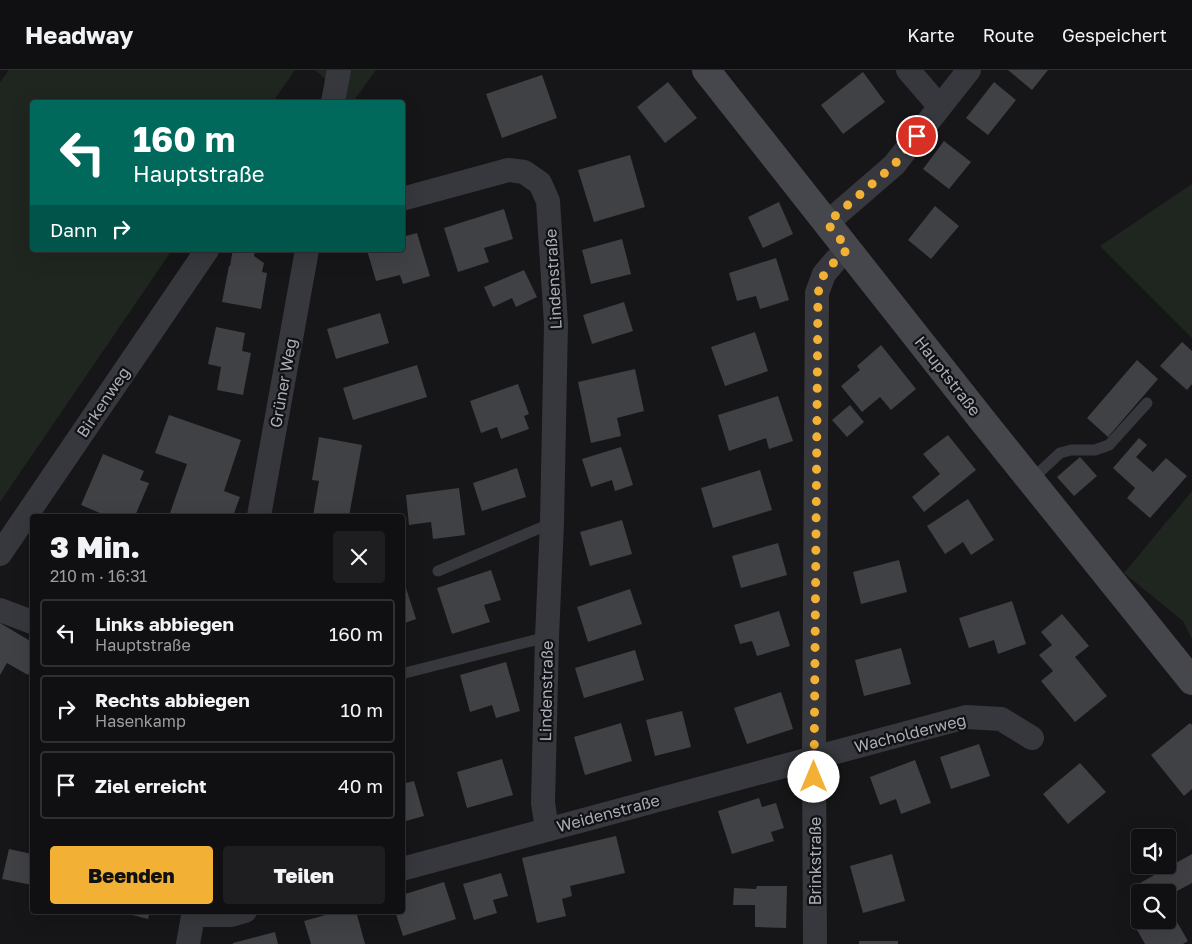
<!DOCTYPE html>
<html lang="de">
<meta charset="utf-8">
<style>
:root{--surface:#101012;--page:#1e1e20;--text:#f1f3f6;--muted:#9c9d9f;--line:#303032;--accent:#f2b134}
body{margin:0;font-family:"Golos Text",sans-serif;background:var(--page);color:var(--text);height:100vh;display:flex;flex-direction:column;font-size:19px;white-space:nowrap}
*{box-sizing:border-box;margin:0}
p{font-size:16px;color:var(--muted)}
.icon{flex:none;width:28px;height:28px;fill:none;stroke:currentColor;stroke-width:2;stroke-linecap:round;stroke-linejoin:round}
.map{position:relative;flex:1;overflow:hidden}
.drawer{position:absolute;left:30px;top:444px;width:375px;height:400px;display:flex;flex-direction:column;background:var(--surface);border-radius:5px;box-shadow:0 5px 20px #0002,0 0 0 1px var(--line)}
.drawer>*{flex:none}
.top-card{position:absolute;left:30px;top:30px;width:375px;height:152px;border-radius:5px;box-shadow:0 5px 20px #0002,0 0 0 1px var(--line);background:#00695c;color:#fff;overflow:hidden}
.tools{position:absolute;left:1131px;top:759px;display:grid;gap:10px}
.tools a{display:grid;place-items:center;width:45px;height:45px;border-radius:5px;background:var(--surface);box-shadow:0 5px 20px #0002,0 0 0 1px var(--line);font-size:25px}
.pin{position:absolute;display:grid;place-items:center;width:42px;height:42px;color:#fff;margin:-21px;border:2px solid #fff;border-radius:50%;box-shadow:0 1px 5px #0007}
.me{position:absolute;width:55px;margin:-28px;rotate:0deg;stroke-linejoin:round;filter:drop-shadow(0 0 4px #0008)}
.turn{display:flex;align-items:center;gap:18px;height:105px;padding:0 20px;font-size:22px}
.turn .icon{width:65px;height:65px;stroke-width:2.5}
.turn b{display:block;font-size:35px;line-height:42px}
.then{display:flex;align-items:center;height:48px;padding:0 20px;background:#0003;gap:10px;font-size:19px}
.round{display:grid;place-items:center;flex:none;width:52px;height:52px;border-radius:5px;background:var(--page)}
.overview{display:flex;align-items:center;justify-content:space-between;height:85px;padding:0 20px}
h1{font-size:30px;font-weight:800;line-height:38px}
.cta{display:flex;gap:10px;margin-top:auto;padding:10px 20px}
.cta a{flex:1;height:58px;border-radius:5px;background:var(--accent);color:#111;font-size:20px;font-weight:800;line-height:58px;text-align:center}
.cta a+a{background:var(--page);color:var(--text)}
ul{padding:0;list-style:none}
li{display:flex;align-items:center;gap:15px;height:68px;margin:0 10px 8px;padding:0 10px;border:2px solid var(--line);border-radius:5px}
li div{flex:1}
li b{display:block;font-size:19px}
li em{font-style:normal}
header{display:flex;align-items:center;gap:30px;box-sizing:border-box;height:70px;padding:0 25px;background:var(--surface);border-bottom:1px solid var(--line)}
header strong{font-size:24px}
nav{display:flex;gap:28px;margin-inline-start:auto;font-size:18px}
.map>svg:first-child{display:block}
.green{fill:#1e261f}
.building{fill:#404145}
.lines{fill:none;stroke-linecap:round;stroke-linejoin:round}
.lane{stroke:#37383d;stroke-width:11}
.street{stroke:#37383d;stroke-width:24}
.secondary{stroke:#45474d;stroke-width:28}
.route{stroke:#f2b134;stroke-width:9;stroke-dasharray:0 16.2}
.labels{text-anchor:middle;stroke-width:4.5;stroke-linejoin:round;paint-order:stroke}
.street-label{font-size:16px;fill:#a8adb8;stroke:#111113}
</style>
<header>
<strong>Headway</strong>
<nav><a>Karte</a><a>Route</a><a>Gespeichert</a></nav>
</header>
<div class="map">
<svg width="1192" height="874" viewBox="0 0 1192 874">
<rect width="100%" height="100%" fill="#161618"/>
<!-- green -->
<path class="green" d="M9,0H295L273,32H32V180H172L0,432V12Z
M315,0H376L353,32H351Z
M1192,114V268L1100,176Z
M1192,421V569L1183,551L1124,503Z"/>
<!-- building -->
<path class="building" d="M1008,0H1048L1032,20Z
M863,2L885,32L843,64L821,35Z
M542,5L557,48L502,68L486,24Z
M668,12L697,48L665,73L637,37Z
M994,12L1016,30L988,65L966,48Z
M944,71L971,92L949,119L923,99Z
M630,85L645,137L594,152L578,100Z
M779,132L793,164L763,178L748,147Z
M935,136L959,156L931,189L908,170Z
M504,139L513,169L484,178L489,192L458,202L444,158Z
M417,163L430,206L403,214L400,205L376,211L367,180H402V167Z
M622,169L631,204L591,214L582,180Z
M235,180H255L254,186L264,193L262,202L267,203L261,239L222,232L229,196H230L232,184Z
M776,188L789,230L760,239L756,226L737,231L729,203Z
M524,200L537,227L516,237L512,228L493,237L484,217Z
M624,232L633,261L592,274L583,245Z
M380,243L389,273L336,289L327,259Z
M216,257L245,263L242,281L251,283L243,325L217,320L221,297L208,294Z
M755,262L768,301L725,316L711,277Z
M1182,272L1192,281V314L1187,320L1160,296Z
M881,275L916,319L891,340L880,327L862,342L841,316L860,300L857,296Z
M1137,290L1158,309L1108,367L1087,348Z
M417,295L427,327L353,350L343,318Z
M635,299L644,341L617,348L621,366L591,373L578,312Z
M518,314L529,344L524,346L529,359L501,369L497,357L481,363L470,331Z
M778,326L793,371L769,379L766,368L729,381L718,345Z
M850,335L864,352L847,367L832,350Z
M169,345L241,370L224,421L240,427L233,446H169L187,394L155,383Z
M948,365L976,400L924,442L912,427L940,404L923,384Z
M319,367L362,375L349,446H313L319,411L312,410Z
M1139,368L1147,375L1136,387L1153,402L1166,388L1187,406L1150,448L1127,428L1135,418L1113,398Z
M621,377L633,415L615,421L612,410L591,417L582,389Z
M103,384L144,401L140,410L149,413L135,446H107L81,435Z
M1080,387L1097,406L1074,426L1057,407Z
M517,398L526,427L482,441L473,413Z
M760,400L772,440L713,458L701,418Z
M459,418L465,465L433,469L431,452L409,455L406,425Z
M968,429L994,470L971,485L963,472L945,484L927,456Z
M622,450L632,484L590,496L580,462Z
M778,473L787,505L741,518L732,486Z
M899,490L907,522L861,534L853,502Z
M491,500L501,530L484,535L490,552L452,564L437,518Z
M405,515L416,549L402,554V516Z
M630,519L642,554L588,572L577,537Z
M1012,531L1026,574L998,584L994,570L969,578L959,548Z
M779,541L790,576L757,586L752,571L740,574L734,555Z
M1062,544L1089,576L1075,587L1107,626L1075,652L1041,611L1053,601L1039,585L1052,575L1041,562Z
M0,553L32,572V597L28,605L7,593L0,605Z
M901,578L911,614L864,626L855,590Z
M635,580L644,610L584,628L575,598Z
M506,592L520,641L496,648L492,635L470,642L460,605Z
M781,622L793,659L747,674L734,638Z
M682,641L691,677L655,686L646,650Z
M621,653L632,691L585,705L574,667Z
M1190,653L1192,655V719L1184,726L1151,685Z
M979,674L990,706L951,719L940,687Z
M502,689L513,725L467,738L457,702Z
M915,690L931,733L901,744L896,729L880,735L870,707Z
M1080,693L1106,722L1068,754L1043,724Z
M414,711L424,746L402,752V714Z
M759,728L762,737L776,733L784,758L771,762L774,771L732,784L718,741Z
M616,766L625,803L570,816L572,826L562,829L566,846L537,853L522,788Z
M9,779L32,784V815L2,809Z
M892,784L905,831L863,843L850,796Z
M1192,784V813L1168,826V822H1145L1140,813Z
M501,803L508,826L493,830L497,843L474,850L463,814Z
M444,812L456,849L403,866L395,841H402V825Z
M757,816H787L786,858L755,857V835H733L734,818L756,819Z
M1170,840L1188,871L1183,874H1145L1136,858L1151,850H1168V841Z
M117,841H150L148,849Z
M340,841H356L365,874H311L304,851Z
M275,862L278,874H233V873Z
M859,871H898V874H859Z"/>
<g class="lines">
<!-- lane -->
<path class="lane" d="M1031,410L1060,383L1071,380H1095L1109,375L1147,333
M438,501L552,453
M405,603L547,567"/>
<!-- street -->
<path class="street" d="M908,0L940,37
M333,32L339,0
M402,129L508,100L524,102L540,113L548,131L556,254L552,453L547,567L543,733L547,759
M827,153L894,95L969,0
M259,446L307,180
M0,484L207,180
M0,540L32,552
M402,799L966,647L1001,649L1032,668
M193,845H231L245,841
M188,874L194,841
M815,874L814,688L817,223L824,204L836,190L848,179"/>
<!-- secondary -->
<path class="secondary" d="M706,0L983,351L1192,611"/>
</g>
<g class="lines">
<!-- route -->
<path class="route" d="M814,707L818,223L824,204L836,190L848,179L827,153L894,95L917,66"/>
</g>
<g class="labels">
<!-- street labels -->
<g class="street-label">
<text transform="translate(553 209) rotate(-93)" y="6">Lindenstraße</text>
<text transform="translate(948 306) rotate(52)" y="6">Hauptstraße</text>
<text transform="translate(283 313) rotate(-80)" y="6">Grüner Weg</text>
<text transform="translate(103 332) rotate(-56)" y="6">Birkenweg</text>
<text transform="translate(546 621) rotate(-89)" y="6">Lindenstraße</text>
<text transform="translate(910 663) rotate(-14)" y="6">Wacholderweg</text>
<text transform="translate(608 743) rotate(-15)" y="6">Weidenstraße</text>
<text transform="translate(815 791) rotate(-90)" y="6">Brinkstraße</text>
</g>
</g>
</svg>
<div class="tools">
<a><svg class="icon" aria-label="sound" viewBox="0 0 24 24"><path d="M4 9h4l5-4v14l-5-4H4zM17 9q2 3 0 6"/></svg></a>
<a><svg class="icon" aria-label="search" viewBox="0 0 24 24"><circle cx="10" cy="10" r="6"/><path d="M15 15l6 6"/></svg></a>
</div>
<div class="pin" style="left:917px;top:66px;background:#d93025"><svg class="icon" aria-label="arrive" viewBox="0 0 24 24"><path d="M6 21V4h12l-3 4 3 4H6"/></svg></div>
<svg class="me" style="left:814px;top:707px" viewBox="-20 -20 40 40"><circle r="19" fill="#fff"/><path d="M0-13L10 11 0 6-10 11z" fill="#f2b134"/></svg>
<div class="top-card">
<div class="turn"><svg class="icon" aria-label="left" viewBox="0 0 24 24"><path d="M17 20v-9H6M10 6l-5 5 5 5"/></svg><div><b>160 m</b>Hauptstraße</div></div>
<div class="then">Dann<svg class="icon" aria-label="right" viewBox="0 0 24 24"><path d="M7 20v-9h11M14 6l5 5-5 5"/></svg></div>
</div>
<section class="drawer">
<div class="overview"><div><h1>3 Min.</h1><p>210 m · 16:31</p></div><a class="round"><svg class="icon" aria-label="close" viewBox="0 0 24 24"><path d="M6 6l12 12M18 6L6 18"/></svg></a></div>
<ul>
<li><svg class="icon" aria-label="left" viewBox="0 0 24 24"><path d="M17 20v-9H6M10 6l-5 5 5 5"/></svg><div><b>Links abbiegen</b><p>Hauptstraße</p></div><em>160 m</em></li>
<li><svg class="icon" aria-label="right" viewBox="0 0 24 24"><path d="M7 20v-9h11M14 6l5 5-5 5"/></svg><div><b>Rechts abbiegen</b><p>Hasenkamp</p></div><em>10 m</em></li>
<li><svg class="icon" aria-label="arrive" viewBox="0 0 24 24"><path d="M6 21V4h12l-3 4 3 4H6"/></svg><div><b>Ziel erreicht</b></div><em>40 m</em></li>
</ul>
<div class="cta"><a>Beenden</a><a>Teilen</a></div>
</section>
</div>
